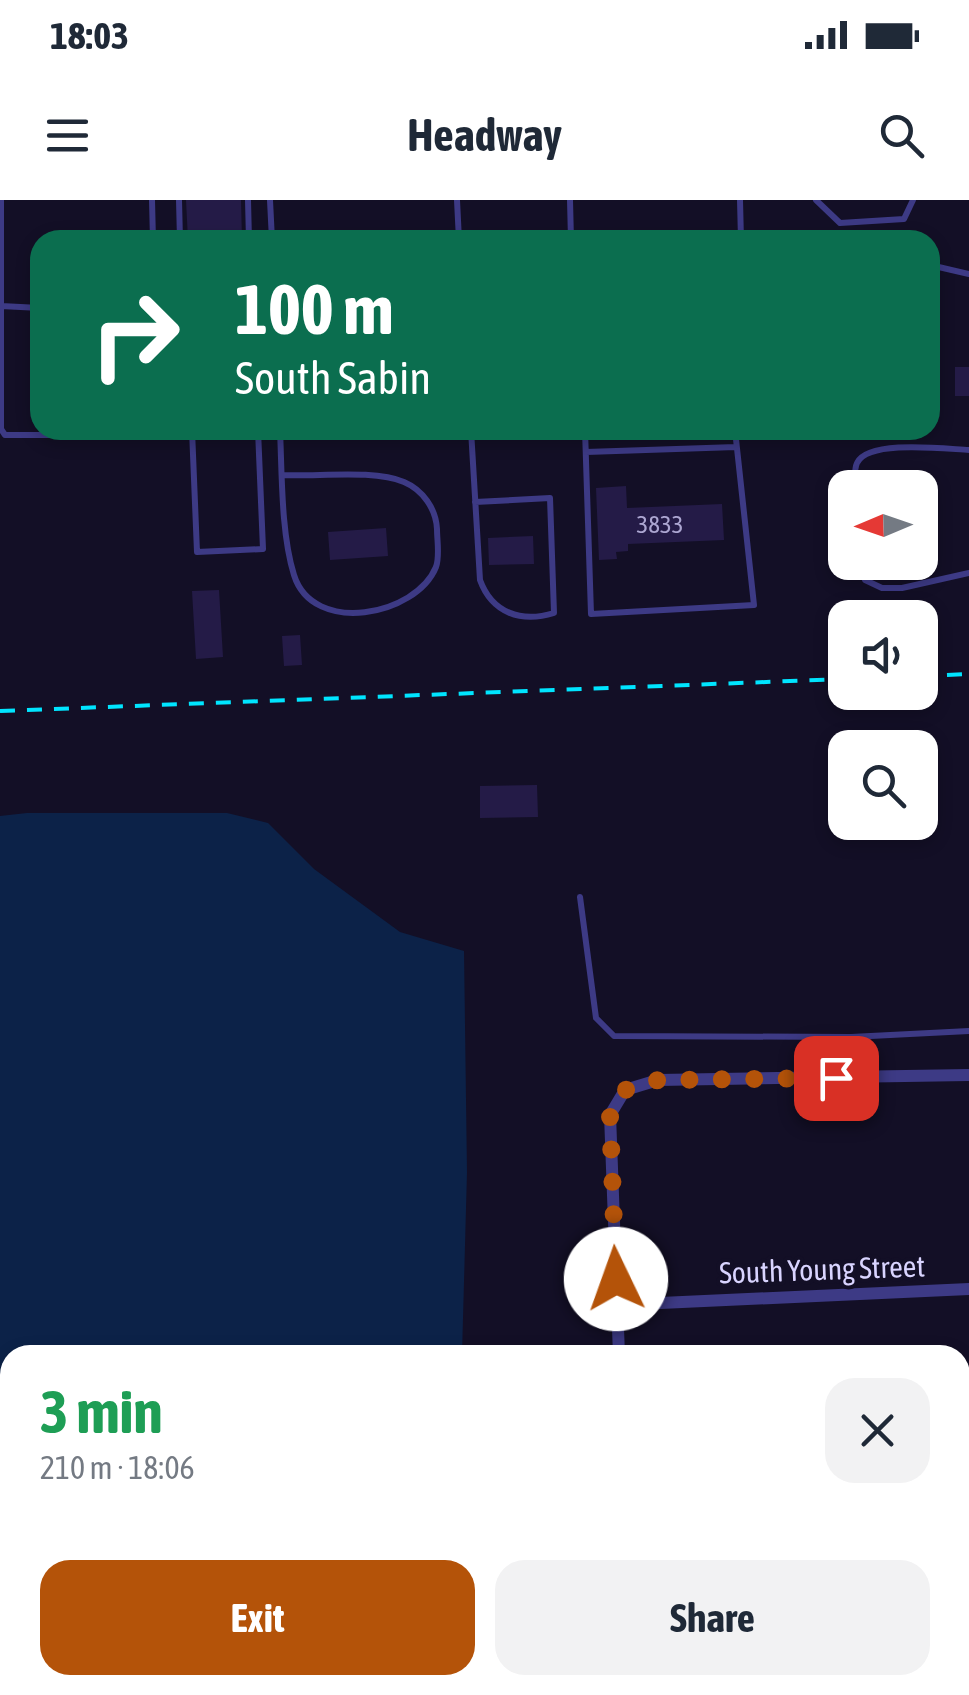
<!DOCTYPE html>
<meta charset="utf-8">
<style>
:root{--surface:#fff;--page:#f2f2f3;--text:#1f2937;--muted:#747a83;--accent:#b45309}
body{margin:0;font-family:"Asap Condensed",sans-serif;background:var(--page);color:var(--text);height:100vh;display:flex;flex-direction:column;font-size:38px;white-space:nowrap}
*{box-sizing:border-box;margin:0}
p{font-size:32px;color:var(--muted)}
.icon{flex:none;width:55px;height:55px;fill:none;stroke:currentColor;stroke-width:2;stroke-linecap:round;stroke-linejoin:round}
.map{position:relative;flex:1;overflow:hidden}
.details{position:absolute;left:0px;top:1145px;width:970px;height:350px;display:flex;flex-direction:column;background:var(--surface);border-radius:30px 30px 0 0;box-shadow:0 5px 15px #0003}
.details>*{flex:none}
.banner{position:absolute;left:30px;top:30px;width:910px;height:210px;border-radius:30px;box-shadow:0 5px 15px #0003;background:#0b6e4f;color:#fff;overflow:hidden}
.needle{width:65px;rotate:268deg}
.controls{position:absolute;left:828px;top:270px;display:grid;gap:20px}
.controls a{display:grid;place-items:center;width:110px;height:110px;border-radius:20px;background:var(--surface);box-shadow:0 5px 15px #0003;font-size:50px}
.pin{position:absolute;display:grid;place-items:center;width:85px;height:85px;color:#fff;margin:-42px;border-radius:20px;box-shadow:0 5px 15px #0006}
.me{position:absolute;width:110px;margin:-55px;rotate:357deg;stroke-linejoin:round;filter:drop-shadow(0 0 8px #0008)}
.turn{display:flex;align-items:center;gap:35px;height:210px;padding:0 40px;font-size:45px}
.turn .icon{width:130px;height:130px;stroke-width:2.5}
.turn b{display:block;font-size:70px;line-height:85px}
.round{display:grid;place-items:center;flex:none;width:105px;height:105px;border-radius:30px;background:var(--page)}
.summary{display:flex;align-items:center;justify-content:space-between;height:170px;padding:0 40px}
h1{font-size:60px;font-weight:700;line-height:75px;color:#1e9e55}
.action{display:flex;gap:20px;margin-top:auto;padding:20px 40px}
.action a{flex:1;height:115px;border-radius:30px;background:var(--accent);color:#fff;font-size:40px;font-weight:700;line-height:115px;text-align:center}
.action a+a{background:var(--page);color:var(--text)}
.status{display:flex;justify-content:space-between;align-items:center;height:70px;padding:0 50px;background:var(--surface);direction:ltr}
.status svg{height:28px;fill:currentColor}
header{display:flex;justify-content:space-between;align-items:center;height:130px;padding:0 40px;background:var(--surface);font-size:45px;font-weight:700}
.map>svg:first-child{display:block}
.water{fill:#0c2248}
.building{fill:#241b47}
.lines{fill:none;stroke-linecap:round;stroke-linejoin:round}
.lane{stroke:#3d3a85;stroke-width:6}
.street{stroke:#3d3a85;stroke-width:12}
.rail{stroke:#00e5ff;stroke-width:4;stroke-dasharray:15 12;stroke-linecap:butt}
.route{stroke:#b45309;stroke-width:18;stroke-dasharray:0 32.4}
.labels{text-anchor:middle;stroke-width:8;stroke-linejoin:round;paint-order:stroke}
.number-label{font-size:25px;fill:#aca6d1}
.street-label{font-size:30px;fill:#d9d4ff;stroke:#130f26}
</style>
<div class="status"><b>18:03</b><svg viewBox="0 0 49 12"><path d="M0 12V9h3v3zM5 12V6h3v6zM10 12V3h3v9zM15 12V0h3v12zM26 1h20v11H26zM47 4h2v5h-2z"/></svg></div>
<header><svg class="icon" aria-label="menu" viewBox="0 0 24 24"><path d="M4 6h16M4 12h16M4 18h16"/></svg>Headway<svg class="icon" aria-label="search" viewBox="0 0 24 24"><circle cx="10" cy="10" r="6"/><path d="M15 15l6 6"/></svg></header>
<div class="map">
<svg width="969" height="1495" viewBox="0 0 969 1495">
<rect width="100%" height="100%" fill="#130f26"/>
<!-- water -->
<path class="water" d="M27,613H227L268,623L314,669L400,732L464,751L467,972L462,1155H10V1282L0,1285V616Z"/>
<!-- building -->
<path class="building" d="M186,0H241L242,40H188Z
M955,167H969V196H955Z
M626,286L627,308L722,304L724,340L628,344V351L616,352L617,359L599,360L596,288Z
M386,328L388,356L330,360L328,332Z
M533,336L534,364L489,365L488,338Z
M219,390L223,457L196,459L192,391Z
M300,435L302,465L284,466L282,436Z
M537,585L538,617L480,618V586Z"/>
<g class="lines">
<!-- lane -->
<path class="lane" d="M1,0V229L5,235H111L121,230
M152,0L153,40
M179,0L180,40
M248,0L249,40
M270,0L272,40
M457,0L459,40
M570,0L571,40
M740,0L741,40
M816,0L840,23L904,19L913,0
M930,65L969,74
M1,106L40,108
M192,230L197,352L263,349L258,230
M280,230C282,273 281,334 294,375C313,436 416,416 436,367C440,356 437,341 437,329C436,309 423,290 404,282C374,269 316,277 282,275
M471,230L480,380C492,413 521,423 554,413L550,298L475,302
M585,230L591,414L754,405L735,230
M586,252L736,247
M854,288C855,281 854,269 857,263C868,239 946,249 969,250
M858,362L865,380L882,388H902L969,373
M580,697L596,818L614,836L851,837L969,831"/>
<!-- street -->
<path class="street" d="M617,1105L969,1089
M619,1155L610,915L625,890L658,880L969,875
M960,1301H969
M912,1485L913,1495"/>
<!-- rail -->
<path class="rail" d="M920,476L969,474
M0,511L845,479"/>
</g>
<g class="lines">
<!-- route -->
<path class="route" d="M616,1079L610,915L625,890L658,880L836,878"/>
</g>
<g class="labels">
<!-- number labels -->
<g class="number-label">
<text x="660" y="333">3833</text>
</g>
<!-- street labels -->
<g class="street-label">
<text transform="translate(822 1070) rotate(-2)" y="10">South Young Street</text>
</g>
</g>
</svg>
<div class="controls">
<a><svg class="needle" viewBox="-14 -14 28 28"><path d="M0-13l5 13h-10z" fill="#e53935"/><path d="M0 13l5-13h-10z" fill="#747a83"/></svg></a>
<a><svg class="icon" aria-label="sound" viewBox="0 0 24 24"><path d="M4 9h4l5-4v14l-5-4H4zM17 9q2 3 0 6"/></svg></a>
<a><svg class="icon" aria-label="search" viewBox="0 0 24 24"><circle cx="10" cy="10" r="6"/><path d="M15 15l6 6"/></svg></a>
</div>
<div class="pin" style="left:836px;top:878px;background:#d93025"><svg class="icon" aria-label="arrive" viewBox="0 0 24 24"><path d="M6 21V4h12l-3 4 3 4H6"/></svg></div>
<svg class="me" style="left:616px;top:1079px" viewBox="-20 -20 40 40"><circle r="19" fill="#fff"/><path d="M0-13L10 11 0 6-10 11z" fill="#b45309"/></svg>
<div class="banner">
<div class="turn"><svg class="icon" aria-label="right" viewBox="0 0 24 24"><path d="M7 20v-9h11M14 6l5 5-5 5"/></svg><div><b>100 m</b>South Sabin</div></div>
</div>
<section class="details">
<div class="summary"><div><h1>3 min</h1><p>210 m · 18:06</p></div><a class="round"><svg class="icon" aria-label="close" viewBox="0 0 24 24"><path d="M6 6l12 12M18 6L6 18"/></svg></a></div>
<div class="action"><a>Exit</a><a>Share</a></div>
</section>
</div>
